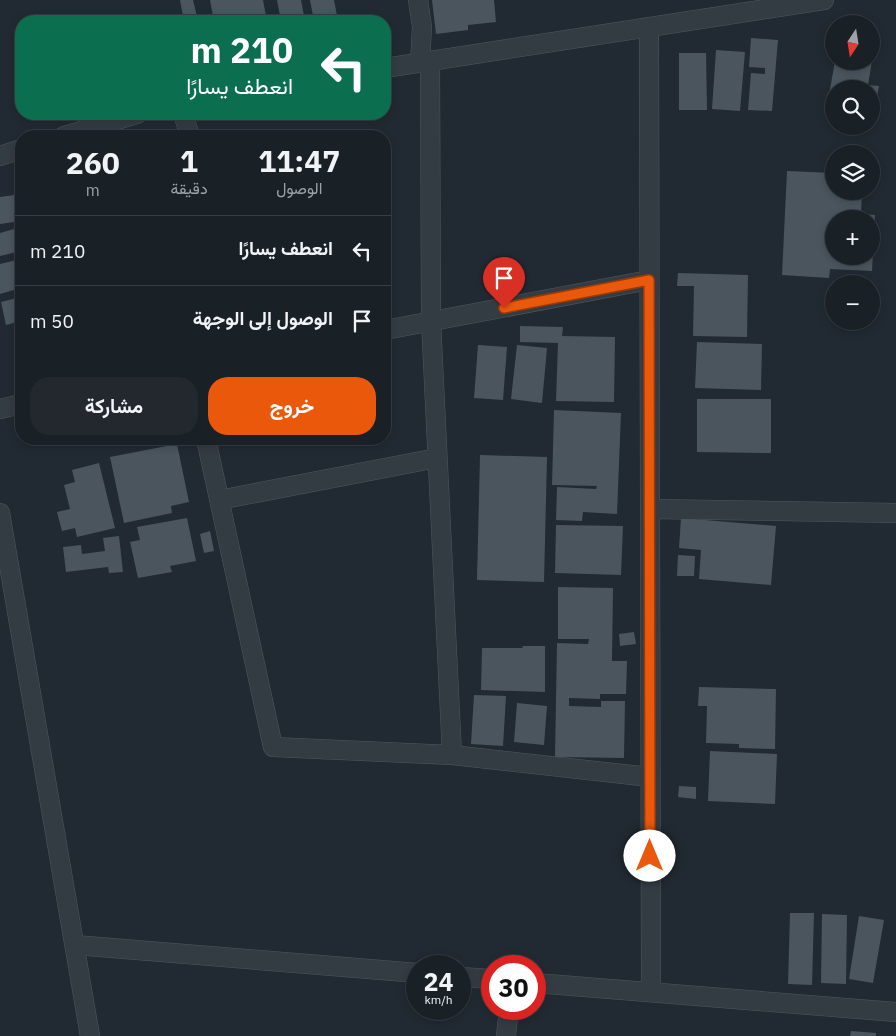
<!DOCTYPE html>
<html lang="ar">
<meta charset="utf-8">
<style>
:root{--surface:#192026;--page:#22282e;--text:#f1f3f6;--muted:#9fa3a7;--line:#373e43;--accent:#ea580c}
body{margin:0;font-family:"IBM Plex Sans",Vazirmatn,sans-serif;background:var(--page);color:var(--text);direction:rtl;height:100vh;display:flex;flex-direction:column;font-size:19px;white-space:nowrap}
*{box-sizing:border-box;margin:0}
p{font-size:16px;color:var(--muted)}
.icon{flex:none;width:28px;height:28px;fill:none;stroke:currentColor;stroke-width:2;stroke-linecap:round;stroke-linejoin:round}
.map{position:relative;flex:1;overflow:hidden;direction:ltr}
.sheet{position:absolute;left:15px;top:130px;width:376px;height:315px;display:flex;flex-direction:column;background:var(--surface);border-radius:20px;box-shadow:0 2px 8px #0003,0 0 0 1px var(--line);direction:rtl}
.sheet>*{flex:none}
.banner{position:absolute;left:15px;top:15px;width:376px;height:105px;border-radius:20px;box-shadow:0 2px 8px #0003,0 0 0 1px var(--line);direction:rtl;background:#0b6e4f;color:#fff;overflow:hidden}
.needle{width:32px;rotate:192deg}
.fabs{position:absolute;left:825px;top:15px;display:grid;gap:10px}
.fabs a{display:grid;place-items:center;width:55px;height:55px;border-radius:50%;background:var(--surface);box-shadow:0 2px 8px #0003,0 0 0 1px var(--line);font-size:25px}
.speed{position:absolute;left:406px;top:955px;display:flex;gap:10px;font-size:25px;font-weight:700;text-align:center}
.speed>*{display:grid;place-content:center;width:65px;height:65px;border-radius:50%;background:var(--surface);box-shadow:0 2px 8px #0003,0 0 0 1px var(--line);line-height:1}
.speed small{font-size:12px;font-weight:400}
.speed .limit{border:8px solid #d22;background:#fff;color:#111}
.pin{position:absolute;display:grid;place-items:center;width:42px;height:42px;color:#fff;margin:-51px -21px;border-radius:50% 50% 50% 0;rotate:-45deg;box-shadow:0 0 5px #0007}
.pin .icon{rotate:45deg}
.me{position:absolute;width:55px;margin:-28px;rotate:0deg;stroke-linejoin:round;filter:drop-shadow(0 0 4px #0008)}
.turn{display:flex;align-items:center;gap:18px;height:105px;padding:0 15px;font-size:22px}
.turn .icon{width:65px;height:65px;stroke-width:2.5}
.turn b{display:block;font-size:35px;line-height:42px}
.eta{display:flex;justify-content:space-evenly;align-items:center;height:85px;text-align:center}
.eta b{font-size:30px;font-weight:700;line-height:35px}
.action{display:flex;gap:10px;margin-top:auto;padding:10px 15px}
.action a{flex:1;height:58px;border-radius:20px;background:var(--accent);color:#fff;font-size:20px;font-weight:700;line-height:58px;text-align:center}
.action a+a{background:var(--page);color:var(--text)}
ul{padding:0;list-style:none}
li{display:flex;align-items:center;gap:15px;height:70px;padding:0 15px;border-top:1px solid var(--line)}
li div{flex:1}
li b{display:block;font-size:19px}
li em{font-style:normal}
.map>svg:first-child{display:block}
.building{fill:#4a555e;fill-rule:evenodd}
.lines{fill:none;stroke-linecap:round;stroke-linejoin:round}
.street-casing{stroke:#4f575e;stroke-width:20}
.street{stroke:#343c43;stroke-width:19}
.route-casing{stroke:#983908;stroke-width:12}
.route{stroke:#ea580c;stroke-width:9}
</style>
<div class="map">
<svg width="896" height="1036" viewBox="0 0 896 1036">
<rect width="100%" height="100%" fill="#212a32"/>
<!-- building -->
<path class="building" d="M180,0H193L198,21H175V18L183,16Z
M210,0H263L267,21H214Z
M277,0H301L305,21H281Z
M310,0H334L338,21H314Z
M432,0H494L496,22L468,25V30L436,34Z
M751,38L778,40L772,111L748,110L751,73L765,74V68L749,67Z
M716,50L745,52L740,111L712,109Z
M679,53H706L707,110H679Z
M835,61H872L868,85L879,86L874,114H871V89H834V107L827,106Z
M787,171L834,173V191H862L861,214L875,215L872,271L830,269L829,278L782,275ZM834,219H871V256H834Z
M21,194V221L0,224V197Z
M21,227V251L0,256V233Z
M21,259V288L0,294V264Z
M678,273L748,275L747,337L693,336L694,286H677Z
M21,297V321L6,325L1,302Z
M520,326L563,327L562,336L615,337L614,402L556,401L558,343L520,342Z
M697,342L762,344L761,390L695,388Z
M478,345L507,347L503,400L474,398Z
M517,345L547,348L542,403L511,399Z
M697,399H771V453L697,452Z
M554,410L621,413L617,514L583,512L582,521L556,520L557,487L596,489L597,486L552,485Z
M177,444L189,502L171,506L172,513L124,523L110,457Z
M480,455L547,457L544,582L477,580Z
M99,463L115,528L77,537L75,528L62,531L57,512L70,509L64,485L75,482L72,470Z
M187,518L196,561L170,566L172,572L138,578L130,542L140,540L137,527Z
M681,518L776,526L771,585L699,579L701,550L679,548Z
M556,525L623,526L621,575L555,573Z
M210,531L214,551L204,553L200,534Z
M119,536L123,572L109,573L108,567L66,572L63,547L81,545L82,554L105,551L103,538Z
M678,555L695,556L694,576H677Z
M558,587L613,588L612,661H627L626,694H600V699L569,698V706L601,707V701H625L624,758L555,757L557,643L588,644L589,639H558Z
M634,632L636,644L620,646L619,634Z
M522,646H545V692L481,690L482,648H523Z
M699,687L776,689L775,749L739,748V744L706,743L707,706H698Z
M474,695L506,696L503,746L471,744Z
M517,703L547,706L544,745L514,742Z
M710,751L777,754L775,804L708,801Z
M679,786L696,787V799L678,797Z
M790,913H814L812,985L788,984Z
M822,914L847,915L846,984L821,983Z
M859,916L884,920L873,983L849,979Z
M851,1031L876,1033V1036H850Z"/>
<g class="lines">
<defs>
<path id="street" d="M418,0L422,27L420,63
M649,27L651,992
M430,61L431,321L452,755L650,777
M385,68L824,0
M183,114L190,136
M64,136L137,114
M0,156L21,149
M385,330L649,280
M0,409L21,404
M206,439L273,747L452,755
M219,500L437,458
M650,509L896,513
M0,513L90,1036
M75,945L418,973
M460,977L492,979
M535,983L896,1012
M506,1036L509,1009"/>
</defs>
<!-- street casing -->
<use href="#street" class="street-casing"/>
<!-- street -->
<use href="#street" class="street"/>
</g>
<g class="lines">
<defs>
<path id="route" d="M504,308L649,280L650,856"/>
</defs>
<!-- route casing -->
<use href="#route" class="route-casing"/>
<!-- route -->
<use href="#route" class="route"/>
</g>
</svg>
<div class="fabs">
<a><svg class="needle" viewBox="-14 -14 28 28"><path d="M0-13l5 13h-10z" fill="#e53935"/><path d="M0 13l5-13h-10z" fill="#9fa3a7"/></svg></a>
<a><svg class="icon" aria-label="search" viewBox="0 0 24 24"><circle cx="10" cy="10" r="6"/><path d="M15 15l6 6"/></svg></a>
<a><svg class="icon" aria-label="layers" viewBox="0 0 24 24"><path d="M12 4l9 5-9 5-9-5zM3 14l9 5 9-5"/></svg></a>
<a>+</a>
<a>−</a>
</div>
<div class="speed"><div>24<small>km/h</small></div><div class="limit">30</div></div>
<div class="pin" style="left:504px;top:308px;background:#d93025"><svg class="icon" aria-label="arrive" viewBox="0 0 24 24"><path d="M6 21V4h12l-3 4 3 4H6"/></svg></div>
<svg class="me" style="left:650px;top:856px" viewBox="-20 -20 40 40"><circle r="19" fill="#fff"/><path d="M0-13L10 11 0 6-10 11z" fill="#ea580c"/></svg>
<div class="banner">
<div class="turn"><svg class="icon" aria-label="left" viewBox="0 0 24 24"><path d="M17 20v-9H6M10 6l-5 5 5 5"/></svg><div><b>210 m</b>انعطف يسارًا</div></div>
</div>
<section class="sheet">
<div class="eta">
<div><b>11:47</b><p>الوصول</p></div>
<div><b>1</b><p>دقيقة</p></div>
<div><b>260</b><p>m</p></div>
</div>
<ul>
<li><svg class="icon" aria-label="left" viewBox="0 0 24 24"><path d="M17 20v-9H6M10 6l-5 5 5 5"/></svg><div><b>انعطف يسارًا</b></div><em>210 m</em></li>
<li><svg class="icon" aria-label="arrive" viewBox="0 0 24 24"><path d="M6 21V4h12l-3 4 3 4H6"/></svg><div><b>الوصول إلى الوجهة</b></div><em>50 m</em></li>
</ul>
<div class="action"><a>خروج</a><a>مشاركة</a></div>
</section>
</div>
